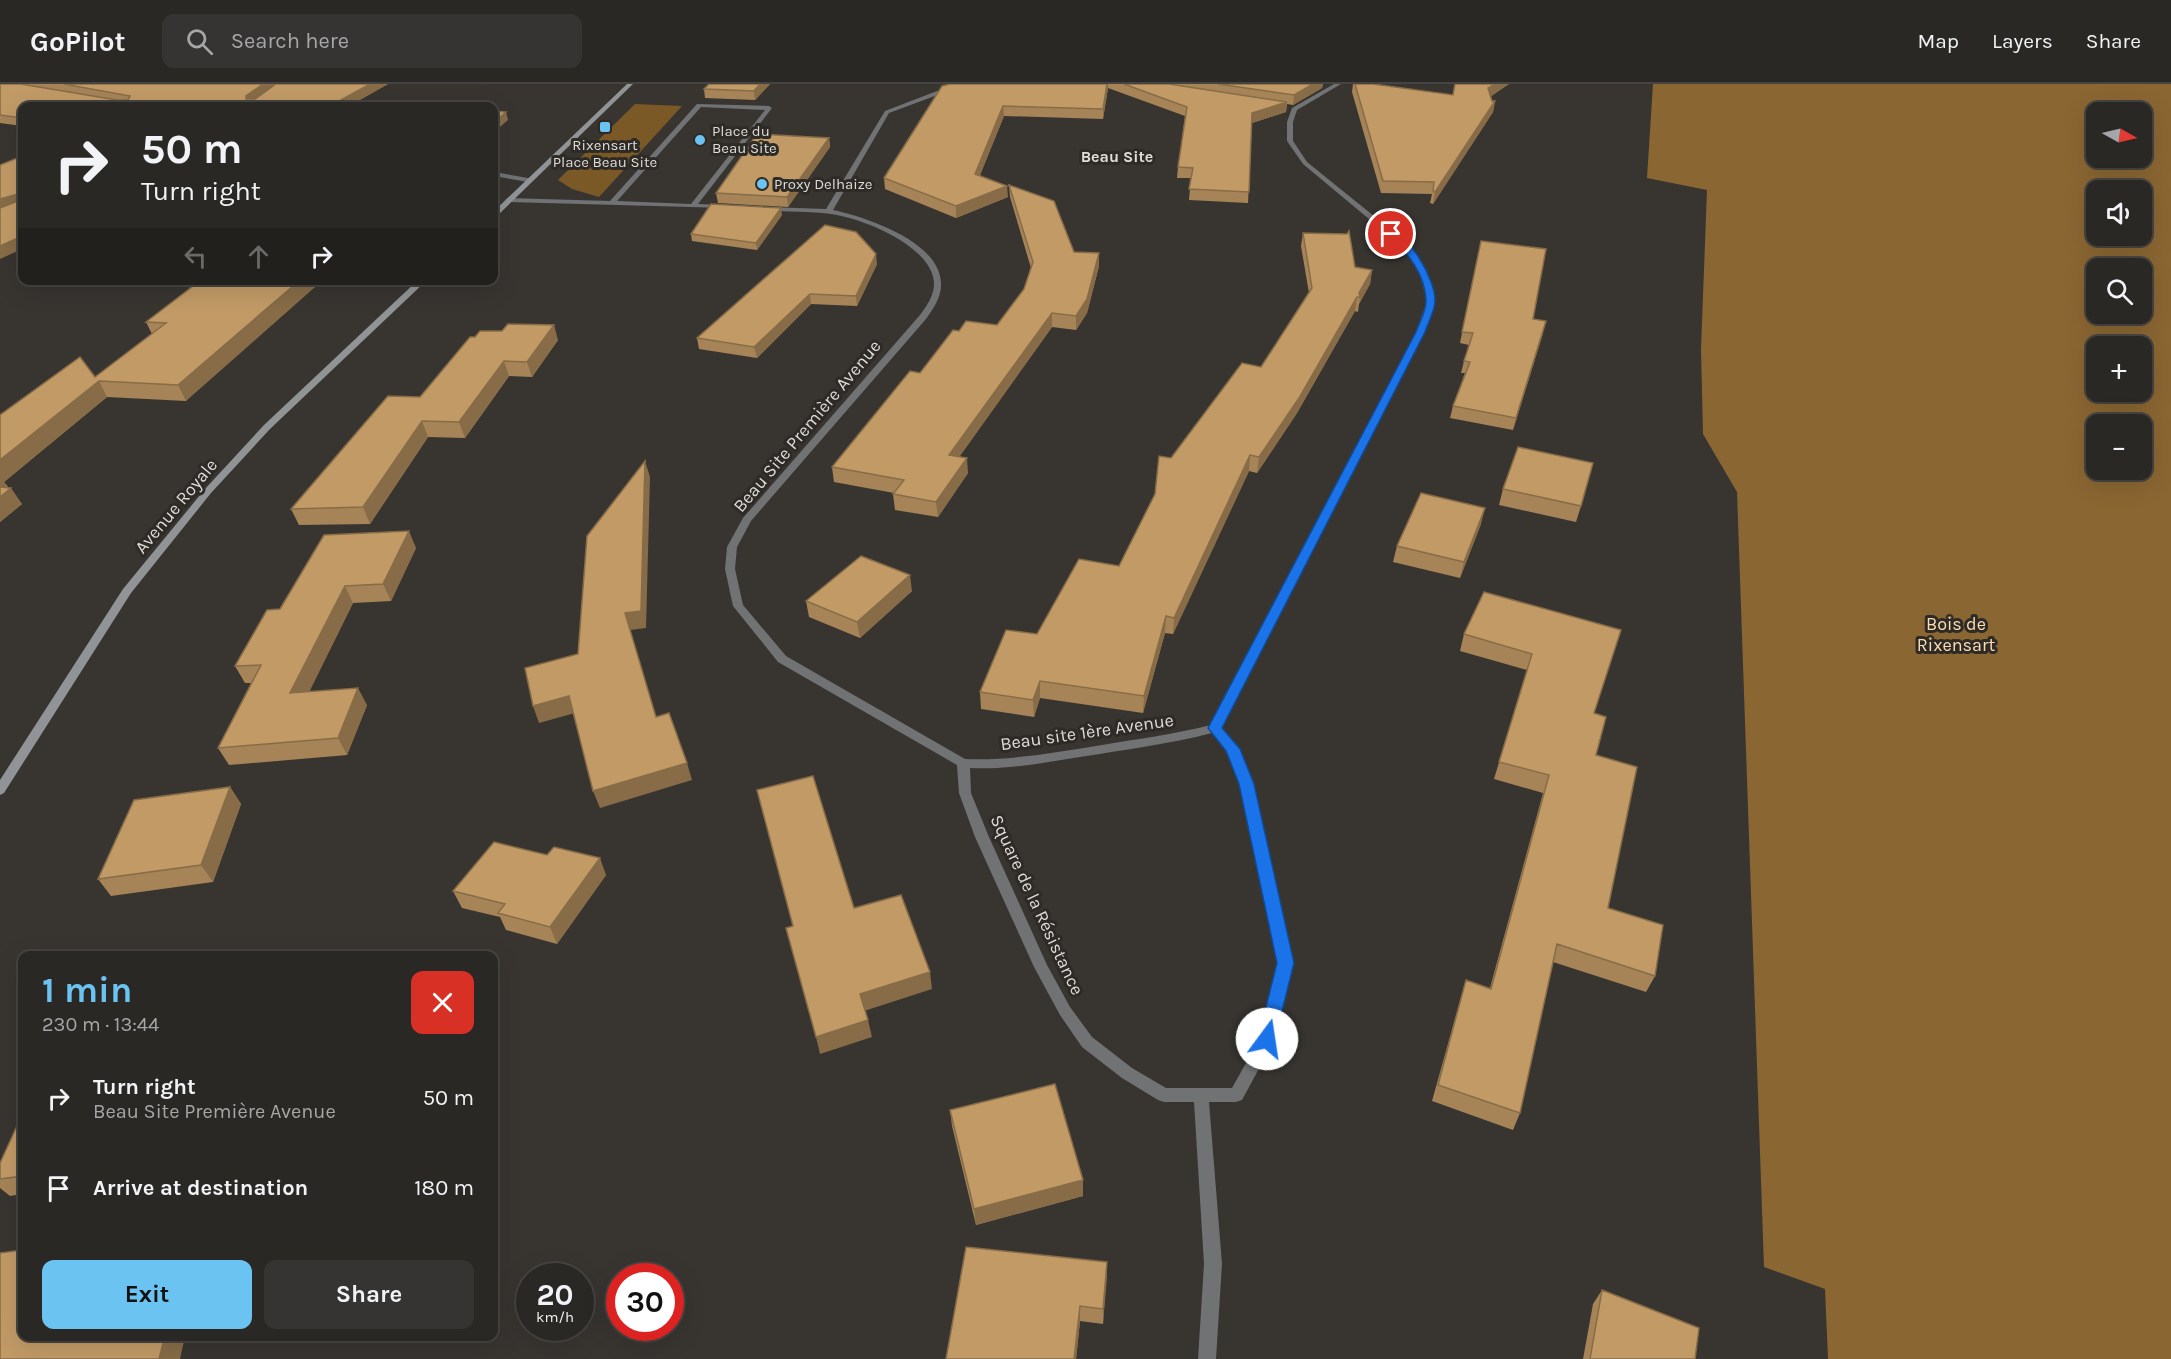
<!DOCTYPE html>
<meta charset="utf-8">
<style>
:root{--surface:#2a2825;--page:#363432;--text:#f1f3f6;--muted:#a5a6a7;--line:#464442;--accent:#6bc3f2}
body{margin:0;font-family:Karla,sans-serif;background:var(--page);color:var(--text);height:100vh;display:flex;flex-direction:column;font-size:22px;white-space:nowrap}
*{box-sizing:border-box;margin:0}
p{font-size:20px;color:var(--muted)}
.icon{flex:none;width:33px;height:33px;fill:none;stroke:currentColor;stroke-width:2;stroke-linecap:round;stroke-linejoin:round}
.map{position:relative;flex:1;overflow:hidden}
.side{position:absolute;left:18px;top:867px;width:480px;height:390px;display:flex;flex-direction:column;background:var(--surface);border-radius:12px;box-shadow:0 6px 24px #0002,0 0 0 2px var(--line)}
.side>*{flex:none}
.top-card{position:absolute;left:18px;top:18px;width:480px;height:183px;border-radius:12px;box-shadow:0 6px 24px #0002,0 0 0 2px var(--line);background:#2a2825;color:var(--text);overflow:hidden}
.needle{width:39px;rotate:98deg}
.fabs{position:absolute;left:2086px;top:18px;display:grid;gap:12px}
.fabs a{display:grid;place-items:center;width:66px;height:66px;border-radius:12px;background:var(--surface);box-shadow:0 6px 24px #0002,0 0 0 2px var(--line);font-size:30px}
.speed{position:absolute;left:516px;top:1179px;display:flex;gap:12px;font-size:30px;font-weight:700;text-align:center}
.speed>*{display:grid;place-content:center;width:78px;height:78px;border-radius:50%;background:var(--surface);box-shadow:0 6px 24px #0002,0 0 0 2px var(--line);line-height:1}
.speed small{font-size:15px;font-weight:400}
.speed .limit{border:9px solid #d22;background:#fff;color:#111}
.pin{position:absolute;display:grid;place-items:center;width:51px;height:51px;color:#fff;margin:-26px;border:3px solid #fff;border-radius:50%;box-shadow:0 2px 6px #0007}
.me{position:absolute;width:66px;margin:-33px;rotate:14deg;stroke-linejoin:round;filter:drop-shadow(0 0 4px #0008)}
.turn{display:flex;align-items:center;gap:21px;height:126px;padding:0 24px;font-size:27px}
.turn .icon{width:78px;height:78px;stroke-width:2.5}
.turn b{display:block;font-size:42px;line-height:51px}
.lanes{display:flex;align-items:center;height:57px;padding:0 24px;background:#0003;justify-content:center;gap:30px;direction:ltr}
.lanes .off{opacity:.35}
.round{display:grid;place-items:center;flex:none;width:63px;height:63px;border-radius:12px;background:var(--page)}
.summary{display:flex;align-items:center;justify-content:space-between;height:102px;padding:0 24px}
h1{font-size:36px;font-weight:700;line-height:45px;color:var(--accent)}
.button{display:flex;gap:12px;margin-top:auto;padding:12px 24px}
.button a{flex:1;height:69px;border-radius:12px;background:var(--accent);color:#111;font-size:24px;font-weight:700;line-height:69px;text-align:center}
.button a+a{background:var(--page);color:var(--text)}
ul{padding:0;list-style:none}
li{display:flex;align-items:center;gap:18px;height:90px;padding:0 24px}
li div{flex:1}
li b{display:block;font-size:22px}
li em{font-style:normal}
header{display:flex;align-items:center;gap:36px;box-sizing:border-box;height:84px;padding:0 30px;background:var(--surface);border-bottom:2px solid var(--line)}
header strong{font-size:28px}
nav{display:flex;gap:33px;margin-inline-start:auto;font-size:21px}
.search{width:420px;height:54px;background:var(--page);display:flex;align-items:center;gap:15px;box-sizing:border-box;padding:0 21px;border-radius:12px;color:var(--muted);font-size:22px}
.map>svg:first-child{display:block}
.green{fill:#7b5926}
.forest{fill:#8a6632;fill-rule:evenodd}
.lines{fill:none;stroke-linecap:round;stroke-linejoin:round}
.street{fill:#707274;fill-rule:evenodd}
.secondary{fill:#919496;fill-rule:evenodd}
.wall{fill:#a68458}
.shaded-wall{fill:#876c47}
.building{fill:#c19a66;stroke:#876c47;stroke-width:1.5}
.route{fill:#1a73e8;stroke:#114b97;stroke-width:1.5}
.poi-dot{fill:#6bc3f2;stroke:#2e2b27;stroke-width:2}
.labels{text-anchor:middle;stroke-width:6;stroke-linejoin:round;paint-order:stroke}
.far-poi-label{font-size:15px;fill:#dedcda;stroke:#2e2b27;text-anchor:start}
.far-neighbourhood-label{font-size:16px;font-weight:bold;fill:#e0ddd8;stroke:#2e2b27}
.street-label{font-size:18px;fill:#dedcda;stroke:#2e2b27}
.park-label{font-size:18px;fill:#fddcb0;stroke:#2e2b27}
</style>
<header>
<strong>GoPilot</strong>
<div class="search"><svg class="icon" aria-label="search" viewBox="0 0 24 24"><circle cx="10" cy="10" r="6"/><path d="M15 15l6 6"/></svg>Search here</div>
<nav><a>Map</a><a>Layers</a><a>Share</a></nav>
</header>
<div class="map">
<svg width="2171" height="1275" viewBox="0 0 2171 1275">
<rect width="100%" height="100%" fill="#383531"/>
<!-- green -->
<path class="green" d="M635,20L682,22L599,113L572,105L558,96Z"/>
<!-- forest -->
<path class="forest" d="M1653,0H2171V1275H1828L1825,1205L1764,1183L1737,408L1703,350L1701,265L1707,106L1647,94ZM2097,28H2142V74H2097ZM2142,106V152H2097V106ZM2142,184V230H2097V184ZM2097,262H2142V308H2097ZM2097,340H2142V386H2097Z"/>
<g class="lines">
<!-- street -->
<path class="street" d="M973,0H986L940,10L889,29L833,126C866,133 942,158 941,201C941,214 933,225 926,235L751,437L737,463L735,485L743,521L786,572L965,675C1011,677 1057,668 1102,661C1138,655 1175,650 1211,641L1416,248L1427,217L1419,187L1405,165L1303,80L1287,57V38L1292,24L1334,0H1341L1297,26L1293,38V57L1307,78L1411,162L1427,187L1435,217L1424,248L1221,643L1239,665L1252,700L1293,879L1275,955L1242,1016L1236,1018H1209L1222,1180L1216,1275H1198L1204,1180L1194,1018H1164L1158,1016L1122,994L1082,963L1060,931L1034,883L975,753L959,709L957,681L778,578L733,522L725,485L727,463L743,434L920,231C926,223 933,213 934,202C936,163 862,134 831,130C809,127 788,128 766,127L762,125L766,123L826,125L885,27L937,7ZM1212,649L1227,667L1240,700L1279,879L1260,954L1232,1004H1166L1132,984L1092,953L1070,923L1047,881L989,753L971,709L970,684C1007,686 1043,679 1080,673C1124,666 1169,660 1212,649Z
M697,20L769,22L772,24L698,120L725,121L727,122V124L508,118L505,116L508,114L610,117ZM701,23L765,26L691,120L617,117Z
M494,88L528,94L531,96L528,98L494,92Z"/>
<!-- secondary -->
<path class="secondary" d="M627,0H633L497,132H494V127Z
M418,196H427L270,345L211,409L131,509L4,709L0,711V696L123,505L205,405L264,341Z"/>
</g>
<!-- wall -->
<path class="wall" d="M0,0H388L358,17L22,22V42L0,39Z
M709,0H770L755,16L705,14L704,5Z
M949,0H1323L1322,4L1293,21L1287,20L1286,28L1252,39L1248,119L1189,116L1191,94H1177L1178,83L1185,32L1108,4L1103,35L1004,32L980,91L1008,113L956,134L885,105L884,94Z
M1353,0H1373L1453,11L1455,0H1509L1490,12L1492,17H1495L1493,28L1433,120L1430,119L1432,110L1381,109L1352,8Z
M829,54L830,63L788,123L718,119L716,109Z
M1009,101L1074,168L1099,169V182L1087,229L1076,246L1052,243L959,373L968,389L938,433L895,426L893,410L894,409L834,398L832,383L959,247L997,241L1024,205L1031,184L1010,113Z
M782,131L757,166L692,157L691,150Z
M1303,149L1355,183L1372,186L1370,200L1359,220L1358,228L1355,227L1297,329L1257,389L1249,387L1173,550L1165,549L1143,629L1040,614L1034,633L981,625L980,608L1037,550L1119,482L1155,410L1261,283L1309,209L1301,162Z
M1481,157L1533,235L1543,249L1513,346L1450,334L1453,322L1465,289H1461L1464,277L1469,261L1460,259Z
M877,180L857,222L811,220L757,274L699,265L697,254Z
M201,196L186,317L107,313L4,398L22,420L0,438V331L95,293L152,250L146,238Z
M475,253L558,256L532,293L509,292L465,354L428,353L370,440L299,441L291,425L420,313Z
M1503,405L1581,422L1576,438L1499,421Z
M1481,440L1460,494L1393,478L1397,462Z
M416,464L391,517L353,519L309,608L367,621L347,671L229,681L218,664L251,599H245L235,582L280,525Z
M912,507L860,554L809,533L806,517Z
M1484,508L1594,629L1608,824L1655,892L1646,908L1553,878L1520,1029L1513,1046L1432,1017L1461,913L1466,896L1490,904L1543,709L1494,695L1527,586L1460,567L1464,550Z
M230,703L241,720L213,798L111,812L98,795Z
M606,791L557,860L506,846L500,833L462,824L453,807Z
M950,1026L1083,1112L976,1141L952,1042Z
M22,1031V1110L10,1112L0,1104V1079Z
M1107,1178L1103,1240L1080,1237L1076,1275H946Z
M1602,1206L1695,1275H1583L1593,1220Z"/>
<!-- shaded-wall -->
<path class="shaded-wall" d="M263,0H278L250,20L246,15V12Z
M370,0H388L349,22L341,16Z
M760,0H770L755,16L754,7Z
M1107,0H1108V4L1103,35V25Z
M1313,0H1323L1322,4L1293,21L1294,11Z
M1495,0H1509L1486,16L1488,4Z
M1495,17L1493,28L1433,120L1435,108Z
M1287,18L1286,28L1252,39V29Z
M1003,22L1004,32L976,101L975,90Z
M506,28L508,36L494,48V38Z
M829,54L830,63L788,123L787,113Z
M1007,102L1008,113L956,134V122Z
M18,110L22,118L0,127V115Z
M781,124L782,131L757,166L756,159Z
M22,152V165L0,175V162Z
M1099,169V182L1087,229L1076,246V232Z
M876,170L877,180L857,222L856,212Z
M1372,186L1370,200L1359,220L1360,214L1359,209Z
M300,196H323L186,317L178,301Z
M810,210L811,220L757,274L754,263Z
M1357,213L1355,227L1297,329L1257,389L1259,373Z
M1052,229V243L950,386L949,371Z
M1546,237L1543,249L1513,346L1516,334Z
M554,241L558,256L532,293L527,278Z
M504,277L509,292L465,354L459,338Z
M99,297L107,313L4,398L9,406L11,404L22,420L0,438V376Z
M422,337L428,353L370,440L363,423Z
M1250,371L1249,387L1173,550L1174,534Z
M967,374L968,389L938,433L936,418Z
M645,377L650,393L646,544L630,546L625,529Z
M1485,424L1481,440L1460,494L1464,478Z
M409,447L416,464L391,517L383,500Z
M910,491L912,507L860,554L857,538Z
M345,502L353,519L300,626L290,609Z
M1166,532L1165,549L1143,629L1144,612Z
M1040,597V614L1034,633L1033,616Z
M358,604L367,621L347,671L338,654Z
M569,612L575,629L539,639L533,622Z
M687,679L692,696L600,724L593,707Z
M230,703L241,720L213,798L201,781Z
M600,774L606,791L557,860L550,843Z
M930,888L932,905L864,927L860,910Z
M868,936L872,953L820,970L816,953Z
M1083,1096V1112L976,1141L974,1125Z
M1107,1178V1193L1103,1240V1225Z
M1080,1222V1237L1076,1275H1074Z
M165,1252H185L180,1275H159Z"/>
<!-- building -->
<path class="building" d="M0,0H21L117,16H128L130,12L64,0H263L246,12V15H255L276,0H370L341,16L432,22H22V34L0,31Z
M709,0H760L754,7L704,5Z
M950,0H1107L1103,25L1003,22L975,90L1007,102L956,122L884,94L942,2Z
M1124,0H1169L1287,18L1252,29L1249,108L1189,105L1193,84L1178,83L1187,23Z
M1218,0H1313L1294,11Z
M1355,0H1373L1453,11L1455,0H1495L1488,4L1492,17H1495L1435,108L1433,107L1434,98L1383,97Z
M494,27L506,28L494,38Z
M757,50L829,54L787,113L716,109Z
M22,72V152L0,162V124L18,117V110L0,115V81Z
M1009,101L1054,117L1074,168L1099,169L1087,215L1076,232L1052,229L949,371L967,374L936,418L893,410L904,396L832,383L910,287L920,289L953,246L959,247L966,237L997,241L1024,205L1033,178Z
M711,120L781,124L756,159L691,150Z
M825,141L856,148L876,170L856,212L810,210L754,263L697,254Z
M1349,147L1355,183L1372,186L1359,209L1360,214L1357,213L1299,314L1259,373L1250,371L1174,534L1166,532L1144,612L1040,597L1033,616L980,608L1006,546L1037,550L1079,475L1119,482L1155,410L1159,372L1171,374L1242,279L1261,283L1312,204L1303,149L1347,150Z
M1481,157L1546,165L1533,235L1546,237L1516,334L1453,322L1470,278L1464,277L1473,249L1462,248Z
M201,196H300L178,301L99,297L0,376V331L80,273L95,293L166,239L146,238Z
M508,240L554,241L527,278L504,277L459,338L422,337L363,423L291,425L388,312L420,313L470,253H475L480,247H502Z
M1518,363L1593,379L1581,422L1503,405Z
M645,377L641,527L625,529L656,633L669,629L687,679L593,707L569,612L533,622L525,584L578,570L587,452Z
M0,403L11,404L0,413Z
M1421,409L1485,424L1464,478L1397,462Z
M409,447L383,500L345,502L290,609L358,604L338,654L218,664L261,581L235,582L267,526L280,525L324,451Z
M861,472L910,491L857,538L806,517Z
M1484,508L1621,546L1594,629L1606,633L1596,671L1637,683L1608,824L1663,841L1655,892L1557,860L1520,1029L1438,1001L1466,896L1491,905L1549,691L1499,678L1532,570L1464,550Z
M813,692L854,824L901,811L930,888L860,910L868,936L816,953L786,844L793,842L757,706Z
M230,703L201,781L98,795L134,716Z
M494,758L547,771L554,763L600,774L550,843L498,829L505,820L453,807Z
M1055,1000L1083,1096L974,1125L950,1026Z
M22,1031V1092L0,1095V1079Z
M966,1163L1107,1178L1103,1225L1080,1222L1074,1275H946Z
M22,1166V1252H165L159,1275H0V1169Z
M1602,1206L1699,1244L1695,1275H1590Z"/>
<!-- route -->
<path class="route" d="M1388,148C1409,147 1436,198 1435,217C1435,226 1428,239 1425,248L1222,644L1240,665L1254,700L1294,879L1275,955L1273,960L1267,962L1261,960L1258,955L1277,879L1239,700L1226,667L1208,644L1416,248C1419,239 1427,226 1426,216C1425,190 1407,167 1388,152Z"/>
<!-- markers -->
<g class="poi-dot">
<rect x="599" y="37" width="12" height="12" rx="3"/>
<circle cx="700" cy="56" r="6"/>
<circle cx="762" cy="100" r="6"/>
</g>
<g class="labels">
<!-- far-poi labels -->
<g class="far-poi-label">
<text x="712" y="52">Place du<tspan x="712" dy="17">Beau Site</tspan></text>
<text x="605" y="66" text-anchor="middle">Rixensart<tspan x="605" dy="17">Place Beau Site</tspan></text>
<text x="774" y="105">Proxy Delhaize</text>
</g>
<!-- far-neighbourhood labels -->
<g class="far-neighbourhood-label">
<text x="1117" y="78">Beau Site</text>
</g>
<!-- street labels -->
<g class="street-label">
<text transform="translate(807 342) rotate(-50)" y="6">Beau Site Première Avenue</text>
<text transform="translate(176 422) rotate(-50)" y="6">Avenue Royale</text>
<text transform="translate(1087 648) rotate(-8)" y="6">Beau site 1ère Avenue</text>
<text transform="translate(1037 821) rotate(65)" y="6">Square de la Résistance</text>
</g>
<!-- park labels -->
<g class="park-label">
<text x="1956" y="546">Bois de<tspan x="1956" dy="21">Rixensart</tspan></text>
</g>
</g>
</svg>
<div class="fabs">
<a><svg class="needle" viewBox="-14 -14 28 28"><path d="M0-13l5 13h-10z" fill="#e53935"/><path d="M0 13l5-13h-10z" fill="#a5a6a7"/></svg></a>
<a><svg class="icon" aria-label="sound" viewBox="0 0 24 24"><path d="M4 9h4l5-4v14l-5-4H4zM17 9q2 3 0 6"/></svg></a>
<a><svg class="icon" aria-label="search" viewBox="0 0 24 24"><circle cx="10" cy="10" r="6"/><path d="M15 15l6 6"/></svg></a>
<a>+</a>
<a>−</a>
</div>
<div class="speed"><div>20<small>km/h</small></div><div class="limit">30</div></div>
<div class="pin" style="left:1391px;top:150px;background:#d93025"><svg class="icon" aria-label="arrive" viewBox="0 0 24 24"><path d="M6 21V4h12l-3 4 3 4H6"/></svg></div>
<svg class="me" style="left:1267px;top:955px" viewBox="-20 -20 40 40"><circle r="19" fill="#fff"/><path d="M0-13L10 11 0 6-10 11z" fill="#1a73e8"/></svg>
<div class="top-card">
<div class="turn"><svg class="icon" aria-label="right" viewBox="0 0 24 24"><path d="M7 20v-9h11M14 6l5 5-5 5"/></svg><div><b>50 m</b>Turn right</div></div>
<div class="lanes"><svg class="icon off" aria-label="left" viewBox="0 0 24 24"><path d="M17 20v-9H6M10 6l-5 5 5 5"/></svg><svg class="icon off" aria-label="ahead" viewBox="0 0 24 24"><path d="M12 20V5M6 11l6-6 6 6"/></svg><svg class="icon" aria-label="right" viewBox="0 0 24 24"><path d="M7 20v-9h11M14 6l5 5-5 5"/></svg></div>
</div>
<section class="side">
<div class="summary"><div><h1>1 min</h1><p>230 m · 13:44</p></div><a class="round" style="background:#d93025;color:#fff"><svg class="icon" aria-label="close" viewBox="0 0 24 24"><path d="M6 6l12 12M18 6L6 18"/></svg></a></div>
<ul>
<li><svg class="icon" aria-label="right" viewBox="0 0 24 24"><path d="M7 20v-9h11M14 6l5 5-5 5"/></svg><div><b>Turn right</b><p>Beau Site Première Avenue</p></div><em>50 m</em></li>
<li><svg class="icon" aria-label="arrive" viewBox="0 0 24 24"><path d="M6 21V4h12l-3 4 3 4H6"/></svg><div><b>Arrive at destination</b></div><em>180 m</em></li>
</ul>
<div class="button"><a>Exit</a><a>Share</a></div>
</section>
</div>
